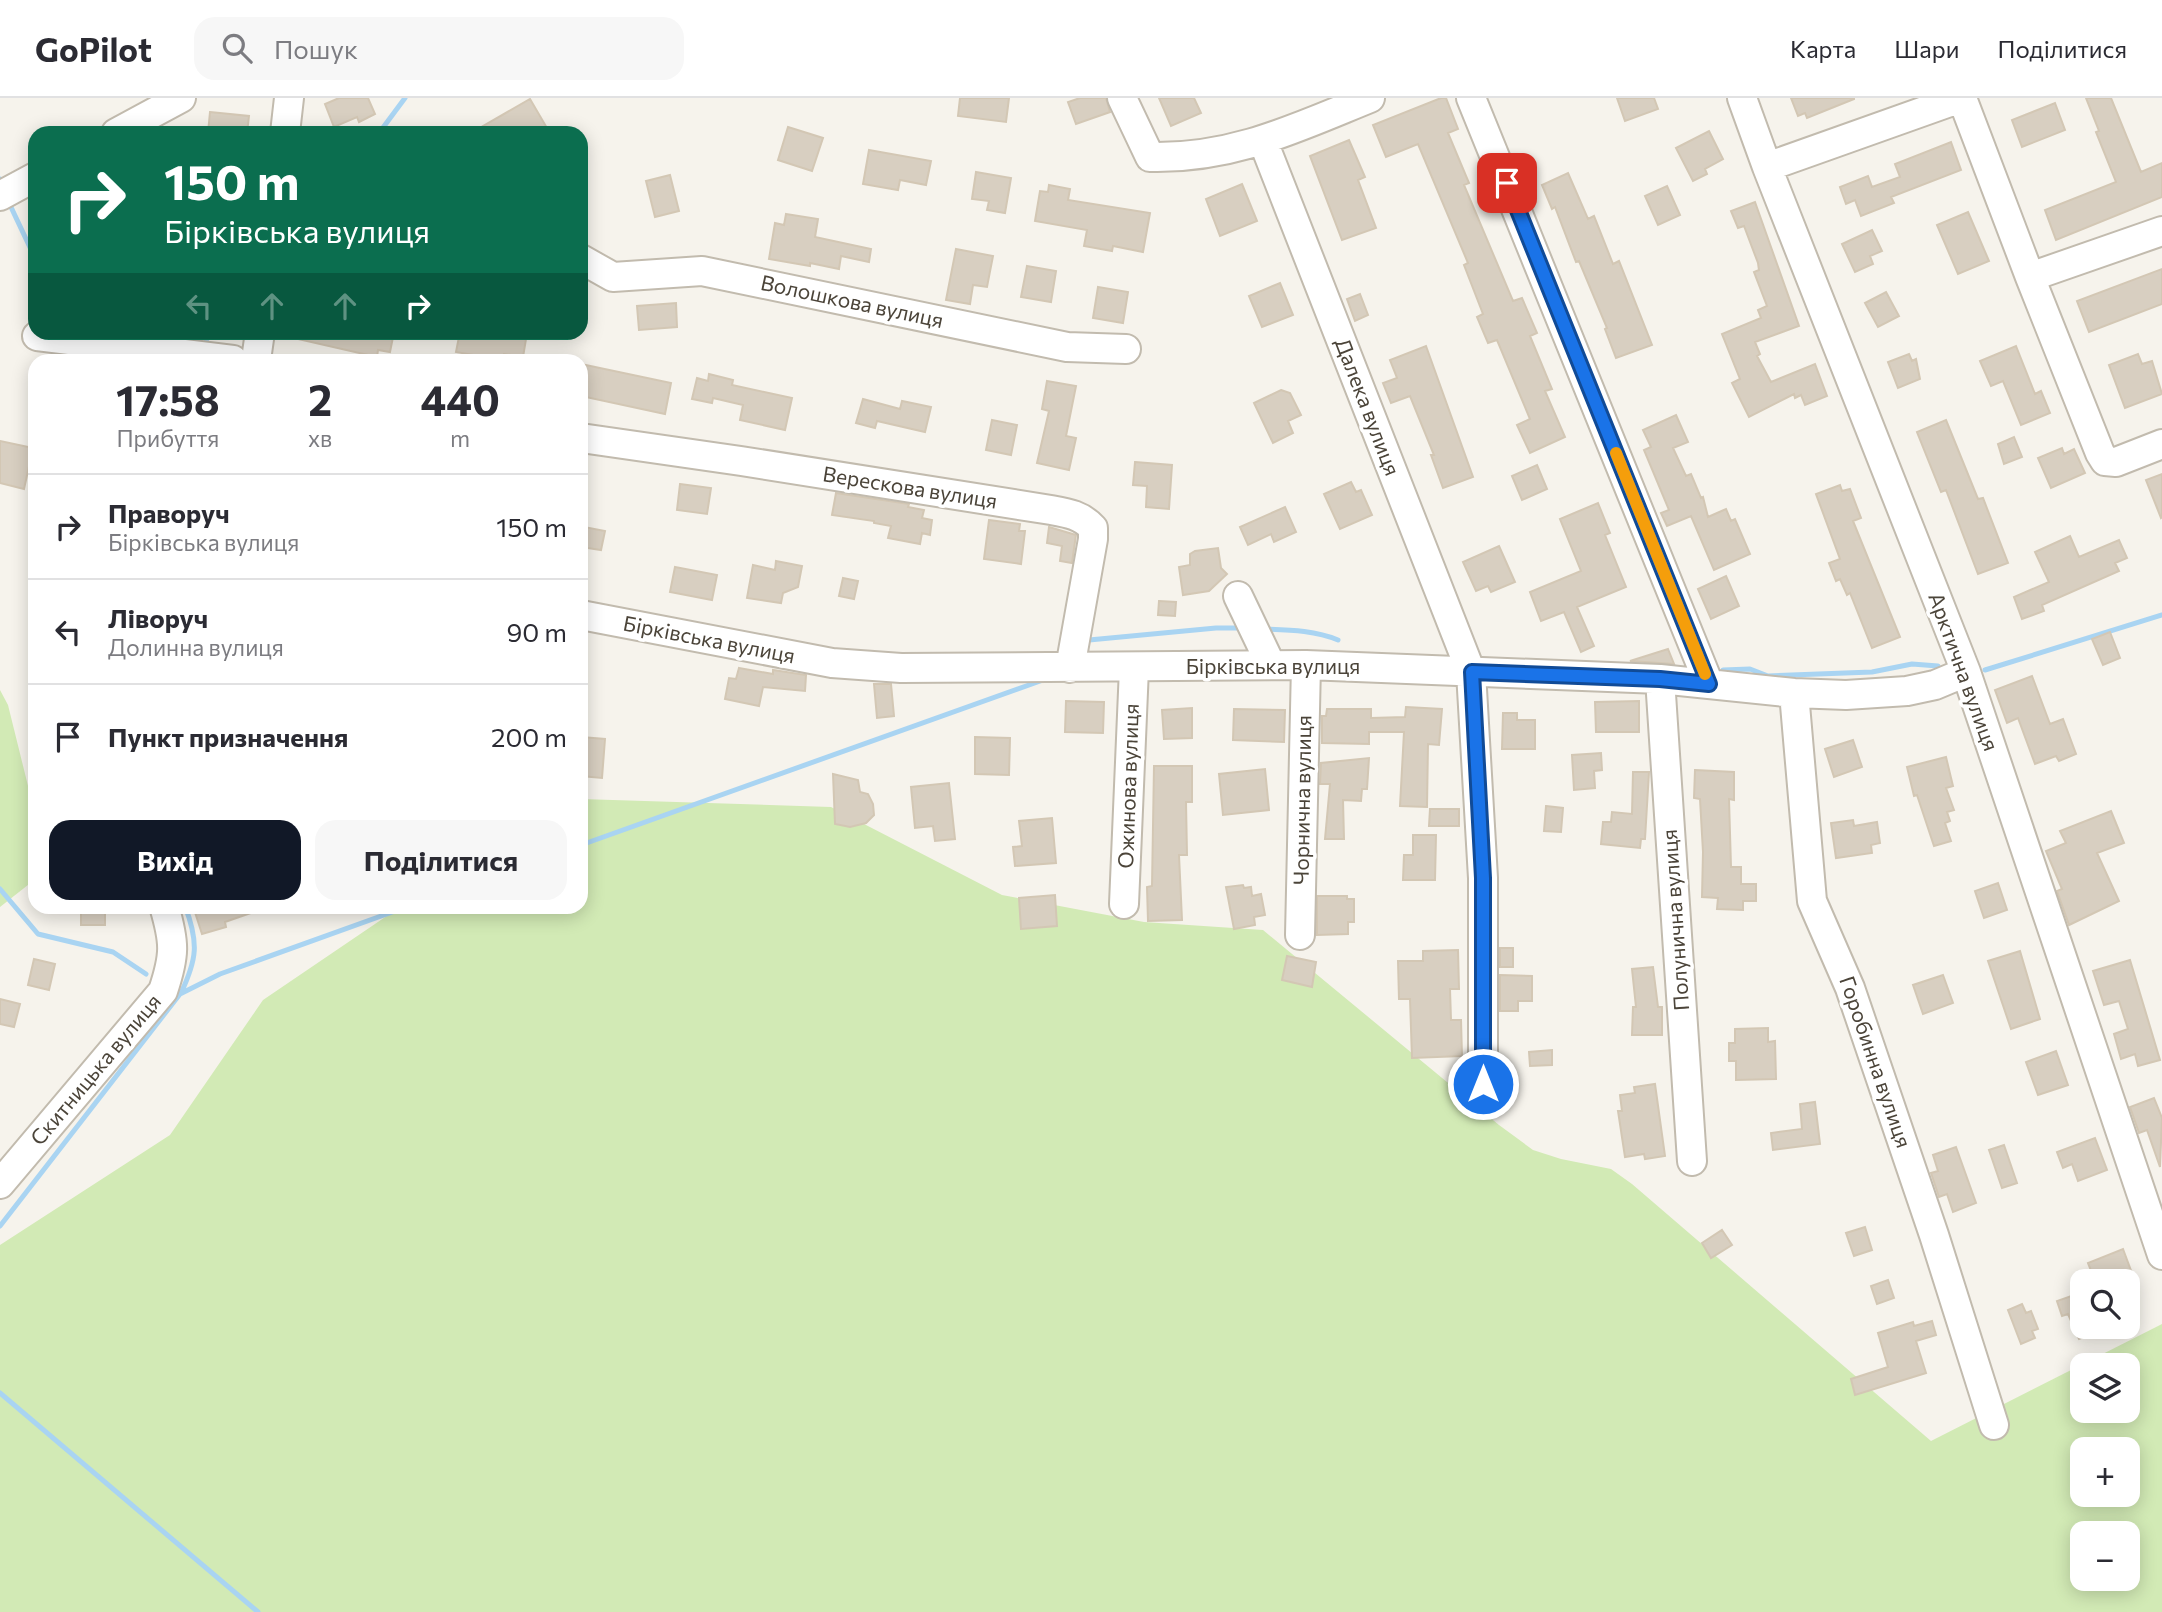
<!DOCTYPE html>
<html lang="uk">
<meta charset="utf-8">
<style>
:root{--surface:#fff;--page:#f7f7f7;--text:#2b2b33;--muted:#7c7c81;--line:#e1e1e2;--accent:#111827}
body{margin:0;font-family:Commissioner,sans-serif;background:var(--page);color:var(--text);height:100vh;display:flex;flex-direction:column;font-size:26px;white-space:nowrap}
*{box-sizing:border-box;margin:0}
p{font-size:23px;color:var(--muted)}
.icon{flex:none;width:38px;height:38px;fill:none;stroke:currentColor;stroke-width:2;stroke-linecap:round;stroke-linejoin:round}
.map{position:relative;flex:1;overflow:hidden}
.details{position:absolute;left:28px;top:256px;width:560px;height:560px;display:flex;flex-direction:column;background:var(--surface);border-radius:21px;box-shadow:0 4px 18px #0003}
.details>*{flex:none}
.banner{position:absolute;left:28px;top:28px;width:560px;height:214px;border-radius:21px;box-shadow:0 4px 18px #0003;background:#0b6e4f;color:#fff;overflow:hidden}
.buttons{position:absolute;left:2070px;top:1171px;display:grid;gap:14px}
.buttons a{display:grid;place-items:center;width:70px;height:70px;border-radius:14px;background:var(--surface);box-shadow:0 4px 18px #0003;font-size:35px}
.pin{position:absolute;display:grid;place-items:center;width:60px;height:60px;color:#fff;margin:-30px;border-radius:14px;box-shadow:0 4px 10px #0006}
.me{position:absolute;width:77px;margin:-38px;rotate:0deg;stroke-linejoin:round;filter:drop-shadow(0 0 5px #0008)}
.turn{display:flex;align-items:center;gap:24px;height:147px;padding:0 21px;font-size:32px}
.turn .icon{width:91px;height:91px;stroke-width:2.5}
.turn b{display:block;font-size:49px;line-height:60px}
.lanes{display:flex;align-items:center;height:66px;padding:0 21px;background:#0003;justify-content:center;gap:35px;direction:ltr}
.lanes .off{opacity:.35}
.eta{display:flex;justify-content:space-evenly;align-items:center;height:119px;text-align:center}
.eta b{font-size:42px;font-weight:700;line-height:49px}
.cta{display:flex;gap:14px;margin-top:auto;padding:14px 21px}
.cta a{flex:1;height:80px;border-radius:21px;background:var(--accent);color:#fff;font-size:28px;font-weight:700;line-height:80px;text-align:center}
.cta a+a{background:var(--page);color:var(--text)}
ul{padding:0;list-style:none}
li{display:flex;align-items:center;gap:21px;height:105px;padding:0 21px;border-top:2px solid var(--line)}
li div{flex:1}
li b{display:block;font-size:26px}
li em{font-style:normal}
header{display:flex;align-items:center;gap:42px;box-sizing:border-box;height:98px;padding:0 35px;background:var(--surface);border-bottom:2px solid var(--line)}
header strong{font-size:33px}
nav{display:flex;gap:38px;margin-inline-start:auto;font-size:24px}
.search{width:490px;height:63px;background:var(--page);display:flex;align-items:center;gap:18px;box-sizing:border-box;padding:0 24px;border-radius:21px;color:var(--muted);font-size:26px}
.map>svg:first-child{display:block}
.green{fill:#d2eab5;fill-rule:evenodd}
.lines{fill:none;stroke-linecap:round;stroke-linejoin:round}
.stream{stroke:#a9d4f2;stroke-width:5}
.building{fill:#d8cfc1;stroke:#d3c7b4;stroke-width:2}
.minor-casing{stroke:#c2bbae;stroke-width:32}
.minor{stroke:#fff;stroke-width:28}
.route-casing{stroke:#114b97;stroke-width:18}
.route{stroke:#1a73e8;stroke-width:12}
.slow{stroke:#f59e0b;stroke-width:12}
.labels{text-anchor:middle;stroke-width:7;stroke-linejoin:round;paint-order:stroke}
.street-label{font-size:21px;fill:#4b4439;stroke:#fff}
</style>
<header>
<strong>GoPilot</strong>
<div class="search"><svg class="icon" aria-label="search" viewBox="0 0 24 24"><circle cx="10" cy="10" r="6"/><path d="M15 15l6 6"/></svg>Пошук</div>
<nav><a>Карта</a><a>Шари</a><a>Поділитися</a></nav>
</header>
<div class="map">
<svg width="2162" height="1514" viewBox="0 0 2162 1514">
<rect width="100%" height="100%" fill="#f6f3ec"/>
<!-- green -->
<path class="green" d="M0,592L8,607L30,696L33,783L0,809Z
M581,701L831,709L1002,797L1144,824L1263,832L1499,1027L1533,1052L1561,1061L1611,1071L1632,1086L1931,1343L2162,1226V1514H0V1147L170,1037L263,902L400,809L581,808ZM2082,1267H2128V1312H2082ZM2082,1351H2128V1396H2082ZM2082,1435H2128V1480H2082Z"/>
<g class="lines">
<!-- stream -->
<path class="stream" d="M379,35L405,0
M0,81V82
M10,107L35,160
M206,249L207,234
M1262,531C1288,532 1314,532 1338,542
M1089,542L1216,530H1242
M1723,572L1750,571L1768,578L1872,574L1912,566L1938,568
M1985,572L2162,517
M581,747L1043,582
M0,791L38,836L113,854L146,876
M181,895C197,861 199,845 185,808
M0,1128L180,896L220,876L409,808
M0,1295L258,1514"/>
</g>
<!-- building -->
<path class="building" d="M339,0H368L375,16L359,24L357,19L334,29L325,6Z
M960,0H1009L1006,24L958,18Z
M1080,0H1106L1110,14L1076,26L1068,4Z
M1159,0H1194L1201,15L1171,28Z
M1441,0H1446L1458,31L1448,35L1469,85L1464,87L1513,203L1522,200L1537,235L1530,238L1552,291L1545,293L1565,339L1530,355L1517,327L1530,321L1497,242L1488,245L1477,219L1483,216L1464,167L1468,165L1418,46L1386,59L1373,27Z
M1617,0H1654L1658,11L1625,23Z
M1791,0H1854V1L1807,20L1805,15L1798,18Z
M2086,0H2111L2141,74L2162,65V99L2056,142L2045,112L2116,84L2096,34L2099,33Z
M530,1L547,30L538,35H471Z
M2055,5L2065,32L2022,49L2012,22Z
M210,14L249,18L247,35H208Z
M788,29L823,40L812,73L778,62Z
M1709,33L1723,61L1705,71L1707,76L1693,83L1676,50Z
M1349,42L1365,79L1358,82L1376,130L1342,142L1310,58Z
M1951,44L1961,72L1891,99L1894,105L1861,118L1855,102L1846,106L1840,89L1868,78L1872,89L1900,79L1895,66Z
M869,52L931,63L926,87L900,82L898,92L863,86Z
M976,74L1011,80L1005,115L987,112L989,103L972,101Z
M1568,75L1588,121L1594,118L1613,166L1619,163L1652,247L1616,260L1605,231L1607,230L1579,163L1576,164L1555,109L1552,111L1542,87Z
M670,77L679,113L655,119L646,83Z
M1242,86L1257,123L1220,138L1206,101Z
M1049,87L1070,91L1068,102L1150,115L1143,154L1113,148L1112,153L1084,148L1087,132L1035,123L1040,93L1048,94Z
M1667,88L1680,117L1658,127L1645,98Z
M1755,104L1799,228L1755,244L1760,256L1757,258L1771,284L1815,266L1827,298L1805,307L1801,297L1795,300L1794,296L1749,319L1732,285L1740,281L1722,236L1761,220L1758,212L1767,208L1754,174L1759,172L1758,165L1744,128L1738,130L1731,113Z
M1968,114L1989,163L1958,176L1937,127Z
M786,116L818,121L815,139L871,151L869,164L841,158L839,171L810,165V168L769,161L775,125L784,127Z
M1872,132L1882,153L1870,158L1873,166L1855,174L1842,146Z
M956,151L993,158L987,189L973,187L970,206L946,202Z
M1027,168L1056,173L1051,204L1021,199Z
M2162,171V206L2089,234L2077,203Z
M1280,185L1293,217L1262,229L1249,198Z
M1098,189L1128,194L1123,225L1093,220Z
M1886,194L1899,218L1878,229L1865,205Z
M1360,196L1368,217L1355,223L1347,201Z
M676,205L677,229L639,232L637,208Z
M299,234H394L390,254L378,252L377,259L298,241Z
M460,234H493L526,241L523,259L504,256L502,262L456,254Z
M1426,248L1473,379L1443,390L1431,357H1434L1410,298L1391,305L1383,285L1397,280L1390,262Z
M2016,248L2035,296L2041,293L2050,315L2021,327L2003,283L1991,288L1980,263Z
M1909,256L1912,263L1916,261L1920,281L1898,290L1888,264Z
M2138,256L2142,266L2152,263L2162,296L2125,310L2109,267Z
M581,266L671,285L665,316L581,298Z
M709,276L733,282L732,287L792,300L785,332L740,322L743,307L713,300L712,305L692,301L697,280L708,283Z
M1047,283L1076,288L1066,338L1076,340L1069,372L1037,365L1049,313L1042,311Z
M1281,292L1290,295L1301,317L1288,323L1293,335L1273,345L1254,305Z
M863,301L900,311L902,303L931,309L925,334L877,323L875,330L856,325Z
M1676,317L1688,344L1673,350L1686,378L1691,376L1701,400L1703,399L1708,419L1726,411L1731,423L1735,421L1750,456L1714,472L1691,418L1667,428L1661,415L1669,412L1644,352L1651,349L1643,332Z
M992,322L1017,327L1011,357L986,352Z
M1946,322L1978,401L1983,400L2008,465L1978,476L1946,392L1941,394L1917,334Z
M2014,339L2022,359L2004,366L1998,346Z
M0,343L33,350L24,391L0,385Z
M2062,350L2064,356L2074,351L2085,375L2051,390L2038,360Z
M1135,364L1172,367L1169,411L1146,409L1147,388L1133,387Z
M1537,367L1547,391L1522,402L1512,378Z
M2162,376V419L2161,420L2146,382Z
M1351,384L1356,394L1361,392L1372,417L1340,431L1324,396Z
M680,386L711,390L707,416L677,412Z
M1840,387L1842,393L1850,391L1861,420L1853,423L1900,539L1872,550L1850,495L1847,497L1840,481L1836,483L1829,465L1840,461L1816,396Z
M836,395L909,406L908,409L924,412L922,420L932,422L930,437L922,435L920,446L888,440L891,428L874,425V423L832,417Z
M1598,405L1610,435L1605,437L1626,489L1577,509L1594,548L1581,554L1564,514L1541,523L1530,494L1581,473L1560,421Z
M1285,409L1296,434L1274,444L1271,436L1248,447L1240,429Z
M989,422L1020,426L1019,433H1025L1021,466L984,461Z
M584,429L605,433L601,452L581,449Z
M1049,429L1076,437L1072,465L1060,463L1062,448L1047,445Z
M2070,438L2079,459L2119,442L2127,460L2115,465L2119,473L2042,507L2044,513L2022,521L2014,499L2049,484L2035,454Z
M1499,448L1515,484L1491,494L1488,488L1476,493L1463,464Z
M1218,450L1221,470L1227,476L1209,493L1183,497L1179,469L1190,467V456L1195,453Z
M776,463L802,468L798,489L783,495L781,505L747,500L753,467L775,472Z
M675,469L717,477L712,502L670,494Z
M1726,478L1739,508L1711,521L1698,491Z
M843,480L858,483L854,501L839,498Z
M1159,503L1176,504L1175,518L1158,517Z
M2110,534L2120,560L2103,567L2092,541Z
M1668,551L1674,566L1630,563Z
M739,570L773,576V572L806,577L805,593L763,589L759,608L725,601L729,580L736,581Z
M2032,578L2050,626L2063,621L2076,656L2059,663L2056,658L2035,666L2018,620L2007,625L1995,592Z
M874,586H891L894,618L877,620Z
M1066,603L1104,604L1103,635L1065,634Z
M1639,603V634H1596L1595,604Z
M1406,609L1442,611L1439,647L1428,646L1427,709L1400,708L1404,634H1369V646L1322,645V618H1326L1327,611H1371V620L1405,619Z
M1192,610V640L1164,641L1162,612Z
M1234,611L1285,612L1284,644L1233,642Z
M1503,615H1517V622H1535V651H1502Z
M581,639L605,641L602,680L581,678Z
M975,639L1010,640L1009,677L975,676Z
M1853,642L1862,669L1834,679L1825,651Z
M1601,655L1602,672L1594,673L1595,690L1574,692L1572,657Z
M1946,659L1953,688L1946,690L1954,712L1947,714L1950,723L1945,725L1951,743L1934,748L1917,697L1914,698L1907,669Z
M1369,660L1367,691H1362L1361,703L1343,702L1344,741H1325L1330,686H1320L1321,665Z
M1154,668H1192V704H1186L1187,757H1179L1182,822L1148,823L1147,789L1152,788Z
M1265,671L1269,712L1223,717L1219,676Z
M1695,672L1734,674V702L1729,701L1731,769H1741V786H1756V803H1743V812L1717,811L1718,800L1702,799L1703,754L1700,701L1694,700Z
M1633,674H1649L1645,741H1641L1640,750L1601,746L1603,724H1611L1612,714L1632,716Z
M833,676L858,682L860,694L868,696L873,706L874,717L866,725L850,729L835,726Z
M949,685L955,741L935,743L933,728L915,730L911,689Z
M1546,708L1563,710L1561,734L1544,733Z
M1430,711H1459V728H1429Z
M2111,713L2124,745L2097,755L2119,803L2069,827L2057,793L2062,791L2046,753L2066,745L2060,733Z
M1052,720L1056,765L1015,768L1013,749L1022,748L1019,723Z
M1853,722L1854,728L1877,724L1880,745L1871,747L1872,755L1836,760L1831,725Z
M1413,737H1436L1435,782H1403L1404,757H1413Z
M1998,785L2007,812L1984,820L1975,793Z
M1243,787L1244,790L1251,789L1252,798L1261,796L1265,817L1254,819L1255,827L1234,831L1226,789Z
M1055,797L1057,828L1021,831L1019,800Z
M1317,798H1347V801H1354V824H1348V836L1317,837Z
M81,808H105V827H81Z
M193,808H261L262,811L225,824L226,829L202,836Z
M1500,850H1513V869H1500Z
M1458,852L1459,891H1450L1451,922H1461L1462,958L1412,960L1410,901H1399L1398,863H1423V853Z
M2020,853L2040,921L2011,931L1988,863Z
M1287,858L1316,864L1312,889L1282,882Z
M34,861L55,866L49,892L28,887Z
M2130,862L2160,962L2138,968L2135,956L2121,961L2114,936L2128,931L2119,903L2104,907L2093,873Z
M1653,869L1658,909H1662V937H1632L1633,909H1636L1632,871Z
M1500,877L1532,878V903H1518V913H1500Z
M1943,877L1953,905L1923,916L1913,887Z
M0,901L20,906L14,929L0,926Z
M1768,930V944L1775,943L1776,981L1736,982V963H1729V945H1735V931Z
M1552,952V967L1530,968L1529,954Z
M2056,953L2068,987L2038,997L2026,964Z
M1655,986L1665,1058L1645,1061L1644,1056L1625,1059L1618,1013H1622L1620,997L1635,995L1634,989Z
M2154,1000L2162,1020L2160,1069L2147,1032L2139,1035L2130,1009Z
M1815,1004L1820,1046L1773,1052L1771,1035L1802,1031L1800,1006Z
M2095,1040L2107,1072L2078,1083L2072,1066L2063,1070L2057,1054Z
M2004,1047L2017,1085L2002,1090L1989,1052Z
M1956,1049L1976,1105L1953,1114L1947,1096L1939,1099L1931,1075L1938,1073L1933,1057Z
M1865,1129L1872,1152L1854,1158L1846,1135Z
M1722,1132L1732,1147L1711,1160L1702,1145Z
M2123,1151L2133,1178L2121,1183H2095L2088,1165Z
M1888,1182L1894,1200L1877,1206L1871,1188Z
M2077,1196L2082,1211V1228H2089L2092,1236L2079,1241L2068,1216L2062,1218L2057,1203Z
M2022,1206L2026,1215L2031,1213L2038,1231L2032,1233L2035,1240L2021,1246L2008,1212Z
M1932,1223L1936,1237L1916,1243L1926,1275L1855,1297L1851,1281L1888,1269L1878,1235L1913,1224L1914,1228Z"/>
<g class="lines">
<defs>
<path id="minor" d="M1122,0L1150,59C1233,61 1296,30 1370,0
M1471,0L1709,586
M1742,0L1767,69L1966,574L2162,1157
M1962,0L2030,179L2100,355L2105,363L2116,364L2162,346
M116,35L181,0
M285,35L289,0
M1263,43L1471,574L1483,780V986
M1767,69L1961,0
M0,98L35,79
M581,161L613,179L702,173L1067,249L1126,251
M2030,179L2162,133
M37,238L233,262
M256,262L260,234
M581,340L741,363L1051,412C1068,415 1081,417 1093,430V441L1070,570
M1238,498L1271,567
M581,517L832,565L901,570L1306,567L1660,581L1794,595L1846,597L1907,593L1935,587L1966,574
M1660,581L1692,1063
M1794,595L1812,803L1850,890L1934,1137L1994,1327
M1124,806L1134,570
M1300,837L1306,567
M0,1086L163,893C175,857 175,845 164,808"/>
</defs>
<!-- minor casing -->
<use href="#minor" class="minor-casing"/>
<!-- minor -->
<use href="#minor" class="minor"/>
</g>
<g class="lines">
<defs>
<path id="route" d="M1483,986V780L1472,574L1660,581L1709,586L1507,85"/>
</defs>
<!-- route casing -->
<use href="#route" class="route-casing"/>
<!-- route -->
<use href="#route" class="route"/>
<!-- slow -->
<path class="slow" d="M1616,355L1705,576"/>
</g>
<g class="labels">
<!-- street labels -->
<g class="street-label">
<text transform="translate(852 204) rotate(12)" y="7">Волошкова вулиця</text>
<text transform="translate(1367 309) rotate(69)" y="7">Далека вулиця</text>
<text transform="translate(910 390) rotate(9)" y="7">Верескова вулиця</text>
<text transform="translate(709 542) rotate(11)" y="7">Бірківська вулиця</text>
<text x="1273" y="576">Бірківська вулиця</text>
<text transform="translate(1963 574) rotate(70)" y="7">Арктична вулиця</text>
<text transform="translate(1129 688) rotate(-88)" y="7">Ожинова вулиця</text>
<text transform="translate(1303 702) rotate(-89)" y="7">Чорнична вулиця</text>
<text transform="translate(1676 822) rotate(-94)" y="7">Полунична вулиця</text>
<text transform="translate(1875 964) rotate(71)" y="7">Горобинна вулиця</text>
<text transform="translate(96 972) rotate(-50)" y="7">Скитницька вулиця</text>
</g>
</g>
</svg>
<div class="buttons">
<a><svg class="icon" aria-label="search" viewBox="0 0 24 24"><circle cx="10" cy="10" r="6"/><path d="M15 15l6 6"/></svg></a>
<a><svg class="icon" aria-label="layers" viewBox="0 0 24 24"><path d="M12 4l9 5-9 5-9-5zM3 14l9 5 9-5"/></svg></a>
<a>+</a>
<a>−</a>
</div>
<div class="pin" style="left:1507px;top:85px;background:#d93025"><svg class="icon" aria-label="arrive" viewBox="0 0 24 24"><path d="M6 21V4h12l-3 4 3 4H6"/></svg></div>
<svg class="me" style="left:1483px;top:986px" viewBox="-20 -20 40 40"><circle r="17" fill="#1a73e8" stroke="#fff" stroke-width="3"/><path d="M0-11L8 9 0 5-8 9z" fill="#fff"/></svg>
<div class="banner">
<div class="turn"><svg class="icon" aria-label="right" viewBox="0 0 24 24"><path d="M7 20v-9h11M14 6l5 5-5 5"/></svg><div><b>150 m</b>Бірківська вулиця</div></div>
<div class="lanes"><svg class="icon off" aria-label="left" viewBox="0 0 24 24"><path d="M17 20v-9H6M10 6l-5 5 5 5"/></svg><svg class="icon off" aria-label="ahead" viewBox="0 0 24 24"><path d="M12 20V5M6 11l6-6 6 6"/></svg><svg class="icon off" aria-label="ahead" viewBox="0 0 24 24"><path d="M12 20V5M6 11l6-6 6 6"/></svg><svg class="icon" aria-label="right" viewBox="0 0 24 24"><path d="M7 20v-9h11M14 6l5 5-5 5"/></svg></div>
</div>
<section class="details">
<div class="eta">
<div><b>17:58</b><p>Прибуття</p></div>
<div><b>2</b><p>хв</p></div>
<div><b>440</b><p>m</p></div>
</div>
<ul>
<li><svg class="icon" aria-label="right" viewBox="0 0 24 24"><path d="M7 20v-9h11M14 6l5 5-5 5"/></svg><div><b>Праворуч</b><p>Бірківська вулиця</p></div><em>150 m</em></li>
<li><svg class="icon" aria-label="left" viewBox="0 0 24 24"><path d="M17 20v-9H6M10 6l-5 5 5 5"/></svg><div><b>Ліворуч</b><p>Долинна вулиця</p></div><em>90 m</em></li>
<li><svg class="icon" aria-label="arrive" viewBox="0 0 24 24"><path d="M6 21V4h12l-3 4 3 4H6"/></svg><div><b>Пункт призначення</b></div><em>200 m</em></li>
</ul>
<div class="cta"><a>Вихід</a><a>Поділитися</a></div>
</section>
</div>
